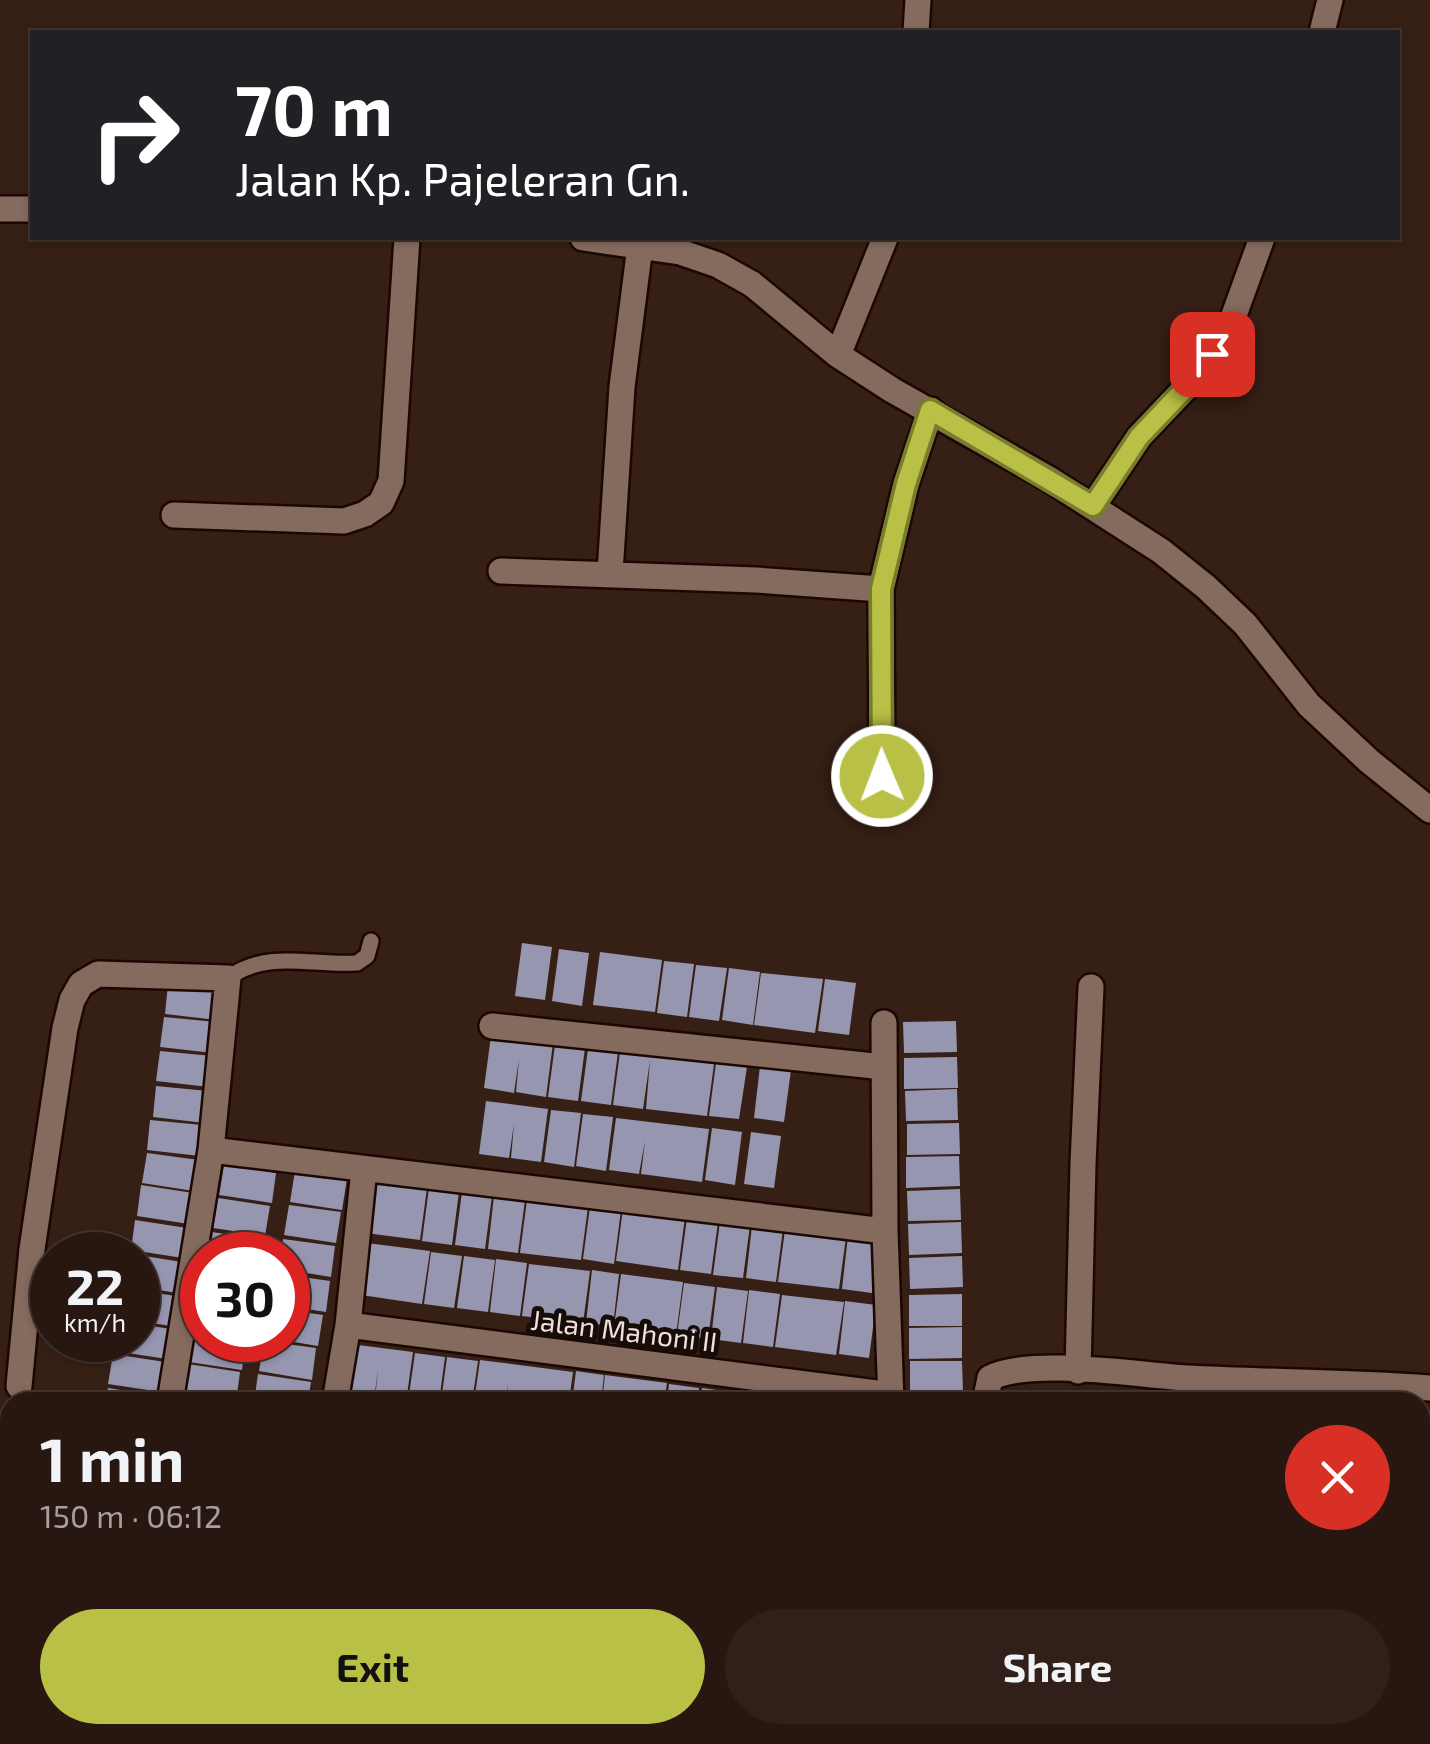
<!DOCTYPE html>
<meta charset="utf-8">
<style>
:root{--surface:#281710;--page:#302019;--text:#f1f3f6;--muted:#a59f9f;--line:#443630;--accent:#b9c046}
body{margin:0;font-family:"Exo 2",sans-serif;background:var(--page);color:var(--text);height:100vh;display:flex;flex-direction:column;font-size:38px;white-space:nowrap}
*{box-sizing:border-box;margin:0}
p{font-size:32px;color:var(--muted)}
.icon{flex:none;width:55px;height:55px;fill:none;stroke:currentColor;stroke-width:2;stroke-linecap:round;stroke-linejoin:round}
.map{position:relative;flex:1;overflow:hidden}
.side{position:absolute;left:0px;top:1392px;width:1430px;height:352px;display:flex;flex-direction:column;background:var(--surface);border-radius:30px 30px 0 0;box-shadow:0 2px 8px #0004,0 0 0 2px var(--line)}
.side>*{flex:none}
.banner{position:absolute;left:30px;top:30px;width:1370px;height:210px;border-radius:0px;box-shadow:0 2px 8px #0004,0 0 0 2px var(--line);background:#202124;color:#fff;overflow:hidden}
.speed{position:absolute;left:30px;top:1232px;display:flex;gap:20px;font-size:50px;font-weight:700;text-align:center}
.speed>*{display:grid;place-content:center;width:130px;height:130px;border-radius:50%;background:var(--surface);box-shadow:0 2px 8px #0004,0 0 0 2px var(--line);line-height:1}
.speed small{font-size:25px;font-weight:400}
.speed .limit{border:15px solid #d22;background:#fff;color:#111}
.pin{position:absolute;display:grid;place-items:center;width:85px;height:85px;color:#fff;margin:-42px;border-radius:20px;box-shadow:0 5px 15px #0006}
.me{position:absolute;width:110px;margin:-55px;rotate:359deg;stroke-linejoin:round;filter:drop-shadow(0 0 8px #0008)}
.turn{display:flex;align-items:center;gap:35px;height:210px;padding:0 40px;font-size:45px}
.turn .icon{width:130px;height:130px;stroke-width:2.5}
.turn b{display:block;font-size:70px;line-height:85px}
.round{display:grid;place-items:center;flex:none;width:105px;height:105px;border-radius:52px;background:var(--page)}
.overview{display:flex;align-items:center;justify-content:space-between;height:170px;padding:0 40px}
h1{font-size:60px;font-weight:700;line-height:75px}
.cta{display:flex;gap:20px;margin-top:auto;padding:20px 40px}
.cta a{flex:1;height:115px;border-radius:60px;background:var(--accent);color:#111;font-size:40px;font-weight:700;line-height:115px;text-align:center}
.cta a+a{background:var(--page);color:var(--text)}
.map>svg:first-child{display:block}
.building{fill:#9796b1}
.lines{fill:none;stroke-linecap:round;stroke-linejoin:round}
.service-casing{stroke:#1c0802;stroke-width:20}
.minor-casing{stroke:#1c0802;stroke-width:30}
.service{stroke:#856a5e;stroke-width:15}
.minor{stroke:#856a5e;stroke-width:25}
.route-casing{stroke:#787d2e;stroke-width:25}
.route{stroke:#b9c046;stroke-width:18}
.labels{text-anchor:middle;stroke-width:10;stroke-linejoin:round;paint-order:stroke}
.street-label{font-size:28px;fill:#efdfd8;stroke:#160c08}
</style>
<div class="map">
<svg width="1430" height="1744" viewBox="0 0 1430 1744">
<rect width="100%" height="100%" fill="#361f15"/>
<!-- building -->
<path class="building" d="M522,943L552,947L545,1000L515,996Z
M559,949L589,953L582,1006L552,1001Z
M600,952L662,960L655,1012L593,1005Z
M664,961L694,964L687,1017L657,1013Z
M696,965L727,968L719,1021L689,1017Z
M729,968L760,972L753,1025L722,1020Z
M761,973L823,979L815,1033L754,1025Z
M825,979L856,983L849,1035L818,1031Z
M168,984L220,989L217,1020L165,1014Z
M164,1017L216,1022L213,1053L160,1047Z
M956,1021L957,1052L904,1053L903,1022Z
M491,1036L553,1043L546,1097L516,1092L519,1059L514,1093L484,1088Z
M555,1045L585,1048L578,1101L548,1097Z
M588,1049L618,1052L611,1105L581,1101Z
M160,1051L212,1056L209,1087L156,1081Z
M620,1052L714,1064L707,1116L646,1109L650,1060L643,1109L613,1105Z
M957,1057L958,1088L904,1089V1058Z
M716,1063L747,1067L739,1119L709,1116Z
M760,1066L791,1070L784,1122L754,1118Z
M156,1086L208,1091L205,1123L153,1117Z
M957,1089L958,1120L906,1121L905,1091Z
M486,1101L548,1109L541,1162L511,1158L514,1124L509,1158L479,1154Z
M551,1110L581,1113L574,1167L544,1162Z
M583,1114L613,1117L606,1171L576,1166Z
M616,1118L709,1129L702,1182L641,1174L645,1141L639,1174L609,1170Z
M150,1120L202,1125L200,1156L147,1150Z
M959,1123L960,1154L907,1155V1124Z
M712,1128L742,1132L735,1185L705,1180Z
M751,1132L781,1136L774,1188L744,1184Z
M147,1153L199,1160L194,1191L142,1183Z
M959,1156L960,1186L906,1188V1157Z
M224,1165L276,1173L272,1203L219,1195Z
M295,1171L347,1179L342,1210L290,1202Z
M365,1180L427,1188L420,1240L358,1232Z
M141,1185L193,1193L189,1224L137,1216Z
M429,1188L459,1192L452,1245L422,1241Z
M960,1189L961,1220L908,1221L907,1191Z
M462,1192L492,1196L485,1249L455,1245Z
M494,1196L525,1200L518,1253L488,1249Z
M218,1198L270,1206L265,1236L213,1228Z
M527,1200L588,1207L581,1260L520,1253Z
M289,1205L341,1212L336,1243L284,1235Z
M590,1207L621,1210L614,1264L583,1259Z
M623,1209L685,1217L678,1270L616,1261Z
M687,1218L718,1222L711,1274L680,1270Z
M135,1220L187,1228L183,1258L131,1250Z
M720,1222L750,1225L743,1278L713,1275Z
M961,1222L962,1253L909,1255L908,1224Z
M752,1226L783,1229L776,1282L746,1278Z
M785,1230L846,1237L839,1289L778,1282Z
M212,1232L264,1240L262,1255H209Z
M848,1236L879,1240L872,1293L842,1289Z
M283,1239L335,1246L331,1277L288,1270V1255H281Z
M367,1243L430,1251L422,1304L361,1295Z
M431,1252L462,1256L454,1308L424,1304Z
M138,1255L182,1262L178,1293L138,1287Z
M464,1256L495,1260L488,1312L457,1308Z
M962,1256L963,1287L910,1289L909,1258Z
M496,1259L527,1263L520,1316L490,1312Z
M529,1264L590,1271L583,1323L522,1316Z
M592,1270L619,1274L613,1326L586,1323Z
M621,1274L683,1282L676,1335L614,1327Z
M288,1275L330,1281L326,1312L288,1306Z
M684,1283L715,1287L708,1339L677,1335Z
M717,1287L748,1291L741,1343L711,1339Z
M138,1290L175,1296L171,1326L138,1321Z
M749,1290L780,1294L773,1347L743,1343Z
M962,1294V1326H909V1295Z
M782,1295L844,1302L836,1355L775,1347Z
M200,1300L202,1340H246L242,1370L189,1362Z
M845,1301L876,1305L869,1358L839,1354Z
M288,1310L323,1315L318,1346L288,1341Z
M138,1324L171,1329L167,1359L114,1351L116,1340H138Z
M962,1327V1358L909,1359V1328Z
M264,1341L316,1348L312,1380L259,1371Z
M350,1344L413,1352L406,1402L375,1400L378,1368L374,1401L343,1397Z
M415,1353L445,1357L439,1402H408Z
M113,1354L165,1362L161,1392L108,1384Z
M447,1357L478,1361L472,1402H441Z
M480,1360L573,1372L569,1402H507L508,1383L506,1402H474Z
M910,1361H962L963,1392H910Z
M188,1364L240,1372L236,1402L183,1395Z
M576,1371L604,1375L601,1402H572Z
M258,1374L311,1382L308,1402H254Z
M605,1375L667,1383L664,1402H602Z
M669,1384L699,1388L697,1402H667Z
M108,1388L159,1396L158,1402H105Z
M702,1388L732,1392L731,1402H700Z
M734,1391L765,1395L764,1402H733Z
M961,1393V1402H909V1394Z
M46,1735H100L98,1744H45Z
M121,1735H175L174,1744L120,1740Z
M192,1735H245L244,1744H190Z
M420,1735H474V1744H421Z
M480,1735H532L533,1744H480Z
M800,1735L801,1744H748V1737Z
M863,1735V1744H810V1736Z
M915,1735H968V1742L915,1744Z"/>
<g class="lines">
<defs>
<path id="service" d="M228,978C269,949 310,966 357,963L367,956L371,941
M1420,1692L1430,1693"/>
<path id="minor" d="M916,32L918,0
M1322,32L1330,0
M0,209H32
M583,238L680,252L718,265L752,284L838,355L892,390L1049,479L1161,551L1206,587L1245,624L1309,705L1369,761L1430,810
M838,355L885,238
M1093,506L1139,437L1194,379L1229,329L1262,238
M174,515L344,521L365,514L381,503L391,481L407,238
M501,571L756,580L881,589
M610,573L622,387L640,246
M882,776L881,589L906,484L931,410
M884,1023L885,1231L891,1402
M492,1026L884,1067
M211,1150L885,1231
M348,1325L892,1395
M1078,1371L1083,1164L1091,987
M19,1386L32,1249L65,1028L72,1000L81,984L98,974L228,978L211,1150L170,1402
M335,1402L348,1325L364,1169
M985,1402L990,1378C1030,1357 1138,1375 1186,1378C1268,1382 1349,1382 1430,1388
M412,1735V1744
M569,1735V1744
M731,1735V1744
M891,1735V1744
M108,1744L109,1735
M277,1744L278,1735"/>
</defs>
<!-- service casing -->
<use href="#service" class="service-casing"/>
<!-- minor casing -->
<use href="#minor" class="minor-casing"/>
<!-- service -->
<use href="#service" class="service"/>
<!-- minor -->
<use href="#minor" class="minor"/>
</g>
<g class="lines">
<defs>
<path id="route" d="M882,776L881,589L906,484L930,410L1093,506L1139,437L1194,379L1212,354"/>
</defs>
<!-- route casing -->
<use href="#route" class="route-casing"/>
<!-- route -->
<use href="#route" class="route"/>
</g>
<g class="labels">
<!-- street labels -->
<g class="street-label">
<text transform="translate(624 1331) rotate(7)" y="10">Jalan Mahoni II</text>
</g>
</g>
</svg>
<div class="speed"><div>22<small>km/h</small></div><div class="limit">30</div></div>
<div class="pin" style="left:1212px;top:354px;background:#d93025"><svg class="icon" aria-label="arrive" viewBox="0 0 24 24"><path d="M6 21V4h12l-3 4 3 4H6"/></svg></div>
<svg class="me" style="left:882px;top:776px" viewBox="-20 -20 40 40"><circle r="17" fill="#b9c046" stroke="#fff" stroke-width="3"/><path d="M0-11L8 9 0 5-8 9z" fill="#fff"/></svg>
<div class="banner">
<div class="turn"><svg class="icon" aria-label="right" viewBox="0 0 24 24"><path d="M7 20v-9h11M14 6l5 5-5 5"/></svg><div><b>70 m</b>Jalan Kp. Pajeleran Gn.</div></div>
</div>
<section class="side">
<div class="overview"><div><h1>1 min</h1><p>150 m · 06:12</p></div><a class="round" style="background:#d93025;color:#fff"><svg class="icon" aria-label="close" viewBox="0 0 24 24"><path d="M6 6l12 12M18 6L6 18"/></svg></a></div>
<div class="cta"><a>Exit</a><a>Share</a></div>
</section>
</div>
